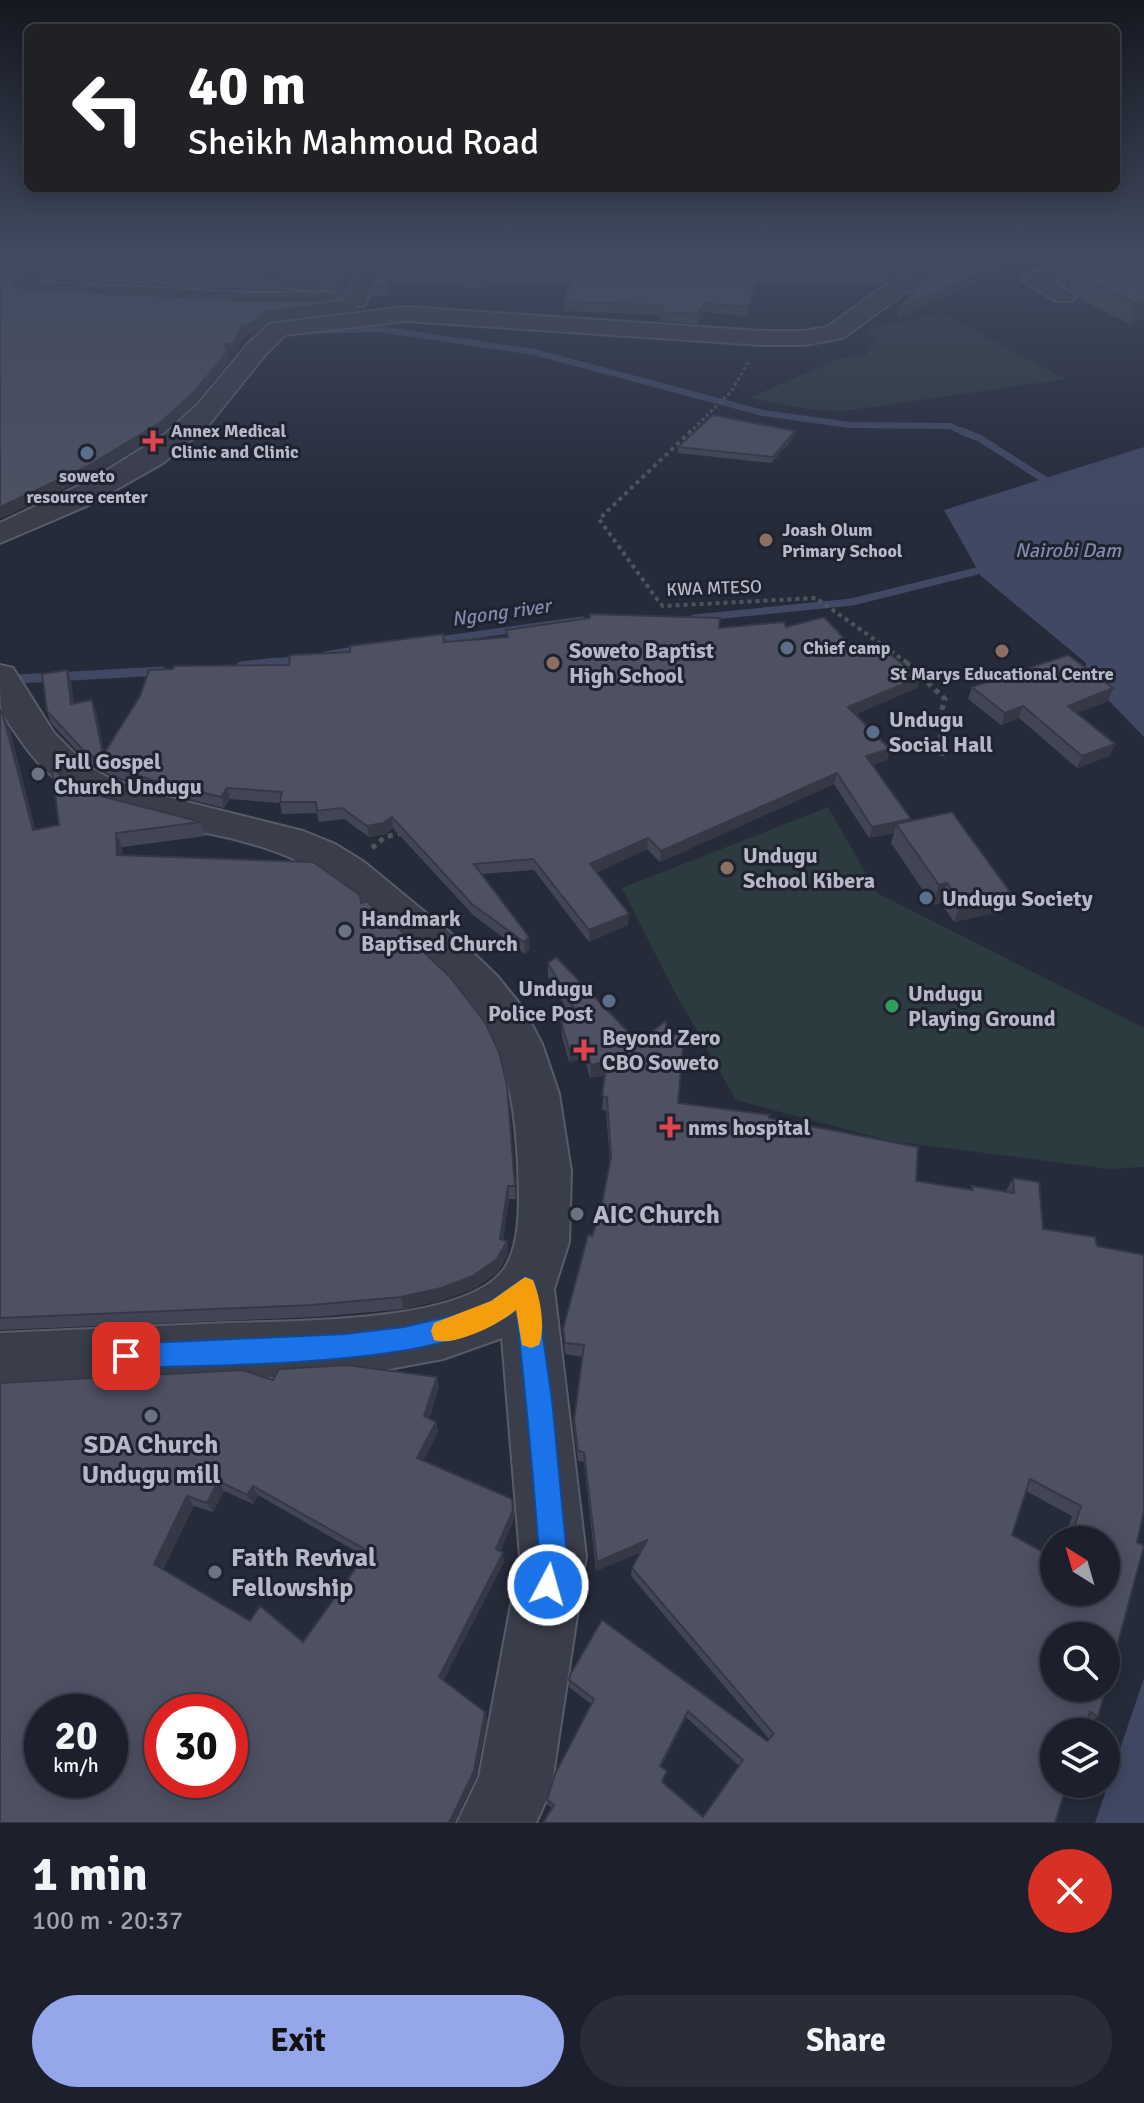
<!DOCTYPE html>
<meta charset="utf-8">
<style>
:root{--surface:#1c202c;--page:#292d38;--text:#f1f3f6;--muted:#a0a3a9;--line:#3a3e48;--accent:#95a6eb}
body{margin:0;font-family:Signika,sans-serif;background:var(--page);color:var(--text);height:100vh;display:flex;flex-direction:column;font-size:30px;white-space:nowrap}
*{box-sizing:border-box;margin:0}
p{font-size:26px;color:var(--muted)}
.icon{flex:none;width:44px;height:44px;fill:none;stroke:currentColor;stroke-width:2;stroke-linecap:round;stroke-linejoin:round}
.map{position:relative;height:1823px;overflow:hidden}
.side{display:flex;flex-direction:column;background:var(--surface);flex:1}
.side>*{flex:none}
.banner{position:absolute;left:24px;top:24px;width:1096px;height:168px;border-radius:12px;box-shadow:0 4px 20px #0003,0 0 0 2px var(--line);background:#202124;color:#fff;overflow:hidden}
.needle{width:52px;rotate:323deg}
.tools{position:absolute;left:1040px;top:1526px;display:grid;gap:16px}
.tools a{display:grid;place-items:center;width:80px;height:80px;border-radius:50%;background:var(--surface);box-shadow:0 4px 20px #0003,0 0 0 2px var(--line);font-size:40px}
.speed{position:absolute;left:24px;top:1694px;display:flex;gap:16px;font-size:40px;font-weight:700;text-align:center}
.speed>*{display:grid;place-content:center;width:104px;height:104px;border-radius:50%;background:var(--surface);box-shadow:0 4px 20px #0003,0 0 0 2px var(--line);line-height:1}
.speed small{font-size:20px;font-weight:400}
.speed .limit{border:12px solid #d22;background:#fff;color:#111}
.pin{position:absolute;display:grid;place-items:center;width:68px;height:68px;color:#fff;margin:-34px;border-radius:16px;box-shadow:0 4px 12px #0006}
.me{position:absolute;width:88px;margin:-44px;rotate:6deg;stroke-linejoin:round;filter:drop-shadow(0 0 6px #0008)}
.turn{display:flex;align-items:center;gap:28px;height:168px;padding:0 32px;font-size:36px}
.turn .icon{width:104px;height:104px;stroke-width:2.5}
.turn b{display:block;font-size:56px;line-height:68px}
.round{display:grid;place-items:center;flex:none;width:84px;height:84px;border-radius:42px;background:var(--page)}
.headline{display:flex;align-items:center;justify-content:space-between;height:136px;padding:0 32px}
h1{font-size:48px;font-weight:700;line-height:60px}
.cta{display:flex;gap:16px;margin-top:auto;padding:16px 32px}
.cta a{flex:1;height:92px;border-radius:48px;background:var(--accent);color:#111;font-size:32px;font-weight:700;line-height:92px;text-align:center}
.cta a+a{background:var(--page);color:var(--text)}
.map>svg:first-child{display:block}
.green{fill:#2c3b3f}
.water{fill:#404863}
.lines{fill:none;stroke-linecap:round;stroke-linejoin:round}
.stream-far2{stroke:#404863;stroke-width:6}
.stream-far1{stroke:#404863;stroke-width:7}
.stream{stroke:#404863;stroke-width:9}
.minor-casing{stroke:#585b68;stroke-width:4}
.path-far2{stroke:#4a565c;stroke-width:3;stroke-dasharray:3 3;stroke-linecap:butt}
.path-far1{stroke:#4a565c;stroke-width:4;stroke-dasharray:4 4;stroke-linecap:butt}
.path{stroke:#4a565c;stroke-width:5;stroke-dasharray:5 5;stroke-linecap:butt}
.minor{fill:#3a3d4a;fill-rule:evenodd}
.wall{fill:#424654;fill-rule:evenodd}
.shaded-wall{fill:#363945}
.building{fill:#4d5162;stroke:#363945;stroke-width:2;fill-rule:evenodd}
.route{fill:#1a73e8;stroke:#114b97;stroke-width:2}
.slow{fill:#f59e0b}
.health-dot{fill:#e0444e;stroke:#1f222f;stroke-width:3}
.service-dot{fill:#5c6f8a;stroke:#1f222f;stroke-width:3}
.education-dot{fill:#8d6e63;stroke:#1f222f;stroke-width:3}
.worship-dot{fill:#6b7280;stroke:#1f222f;stroke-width:3}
.leisure-dot{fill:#2e9e5b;stroke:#1f222f;stroke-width:3}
.labels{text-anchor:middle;stroke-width:6;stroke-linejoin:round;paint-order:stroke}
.far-poi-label{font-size:18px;font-weight:bold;fill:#b5b8c6;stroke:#1f222f;text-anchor:start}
.far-street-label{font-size:18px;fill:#b5b8c6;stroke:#1f222f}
.far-water-label{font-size:20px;font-style:italic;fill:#808aaa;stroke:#1f222f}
.poi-label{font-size:22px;font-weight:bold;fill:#b5b8c6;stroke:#1f222f;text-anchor:start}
.near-poi-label{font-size:26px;font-weight:bold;fill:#b5b8c6;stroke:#1f222f;text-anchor:start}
</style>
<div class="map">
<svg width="1144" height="1823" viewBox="0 0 1144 1823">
<rect width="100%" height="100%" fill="#262b3a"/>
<!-- green -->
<path class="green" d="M942,313L1066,379L844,411L815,410L749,398L841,358L866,355L876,339L865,333L872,328Z
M828,807L877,893L1144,1028V1167L1110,1169L890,1141L736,1100L671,985L622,888Z"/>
<!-- water -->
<path class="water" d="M1144,447V737L1086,677V663L981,576L944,510Z
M1144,1678V1823H1095Z"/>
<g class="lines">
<!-- stream-far2 -->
<path class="stream-far2" d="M312,331L379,329L534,352L763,413L850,425L950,426L966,433"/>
<!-- stream-far1 -->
<path class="stream-far1" d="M962,431L981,439L1053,485
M694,618L852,602L989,568
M432,641L582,620
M325,655L360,649
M260,664L301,659"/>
<!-- stream -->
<path class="stream" d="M241,666L277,662
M0,680L162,671"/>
<defs>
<path id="minor" d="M493,252H795L784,259L668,263L504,259Z
M963,252H992L989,257L905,293L843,338L804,345H762L406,321L285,335L265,355L207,427L163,463L89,505L0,543V523L93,479L165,434L198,404L247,345L269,324L406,307L762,331H804L827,327L889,283Z
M1122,252H1144V260L1053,281L1076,296L1072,301H1056L1021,279L1024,274Z
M22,254L46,255L57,262L40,282L258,293L327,292L335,294L339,299L335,304L327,306L258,307L32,295L18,291L15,286L28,268L14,266L11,261Z
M279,256C300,257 367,253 379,268L364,306H348L344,301L355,272L286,270L283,274L322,279L325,284L322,289L314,291L261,284L258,279L271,258Z
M0,665L13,668L54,733L87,766L109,778L155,794L303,831L335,844L364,862L465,945L498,977L523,1008L542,1044L559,1094L571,1171L569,1242L554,1289L586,1556L551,1789L536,1823H457L479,1777L520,1556L502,1338L443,1359L373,1372L0,1391V1333C68,1330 137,1327 205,1324C275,1320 452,1326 500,1274C523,1249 519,1196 518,1165C516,1122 511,1072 489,1034C461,985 342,880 289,857C194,816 83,836 19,738C13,729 4,718 1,707C0,696 0,678 0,665Z"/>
</defs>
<!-- minor casing -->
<use href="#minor" class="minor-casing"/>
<!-- path-far2 -->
<path class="path-far2" d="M689,433L731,392L750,359"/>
<!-- path-far1 -->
<path class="path-far1" d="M691,431L599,519L659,602L663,606L816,598L909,664"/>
<!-- path -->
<path class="path" d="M906,662L945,699L940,716L942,756
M372,848L385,837L405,832"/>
<!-- minor -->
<use href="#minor" class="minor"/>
</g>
<!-- wall -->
<path class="wall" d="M0,252H21L10,259L23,270L14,285L29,289L256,301L326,300L334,298L338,294L328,289L322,276L303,273L301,263L349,264L351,275L343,296L344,299L354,301L355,310L267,322L255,333L244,335L236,352L228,353L229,361L196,402L163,432L92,476Z
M36,252H501L504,253L669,257L785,253L788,252H956L883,284L781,282V285H757L747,316L703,312L697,324L660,321L661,315L564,311V302L569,286L513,283L487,284L485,288L394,282L389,296L371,295L370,286L379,265L373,260L348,255H270L258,276L259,278L280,281L281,290H258L46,279L44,270L55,257L46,252Z
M1136,252L1144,319L1129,324L1078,298L1070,288L1075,268Z
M795,431L794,437L772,463L678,453V447Z
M786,627L857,652L917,688L856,714L890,749L887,760L873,765L911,821L1010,892L1003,911L954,922L941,903L933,905L891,843L894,833L869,838L834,784L660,862L647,849L596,873L628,925L589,942L534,870L482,874L530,949L525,954L473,915L393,828L385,834L369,837L344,819L319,822L317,813L282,814L280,803L230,799L224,808L156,791L110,775L89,764L51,723L47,711L67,670L71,681L74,704L96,711L104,753L289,665L350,652L444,642L507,637L506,630Z
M972,687L1108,701L1077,713L1115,744L1110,756L1077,768L1019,718L1001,725L968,699Z
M0,709L10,730L35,829L59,825L68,781L101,796L201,822L206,836L122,847V856L361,903L515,1186L516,1199H509L503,1240L507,1241L508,1254L498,1272L475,1288L443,1300L404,1309L316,1317L0,1330Z
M556,957L639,1043L665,1021L670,1035L684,1033L678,1103L769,1115V1118L918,1147L916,1181L971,1190L972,1186L1006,1191L1013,1178L1039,1182L1043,1229L1095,1237L1097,1246L1144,1255V1511L1137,1542L1144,1546L1106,1687V1636H1054V1688H1106L1098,1717L1088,1723L1086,1722L1083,1732H1054V1784H1067L1055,1823H543L552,1808L547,1804V1800L555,1774L591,1704L569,1687L570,1675L602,1620L767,1741L769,1739L631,1576L632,1568L641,1552L596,1571L584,1462L578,1461L574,1430V1420L583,1357L565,1354L563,1329L588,1235L592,1236L601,1209L610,1163L606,1110H602L605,1075L590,1078L585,1059L569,1062L562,1036L561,1022L573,1020L548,977V963ZM1026,1491L1072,1516L1064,1540H1106V1592H1054V1558L1012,1535ZM686,1717L739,1766L703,1817L662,1783L667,1771L661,1767Z
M437,1377L439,1387L429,1419L436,1422L438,1432L423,1461L512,1499L514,1519L500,1551L504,1562L443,1680L485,1712L487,1719L476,1776L454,1823H0V1383L273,1380ZM224,1491L253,1504L258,1495L364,1556L303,1642L250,1621L163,1569L194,1506L213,1512Z"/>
<!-- shaded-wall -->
<path class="shaded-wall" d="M5,252H21L8,260Z
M266,252H270V255L255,281L254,272Z
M938,252H956L883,284L885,274Z
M1023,252H1040L897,319L899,309Z
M20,261L23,270L12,288L10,278Z
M349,264L351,275L342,298L340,288Z
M393,273L394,282L389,296L388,286Z
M758,276L757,285L747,316L748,307Z
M354,301L355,310L267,322L255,333L244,335L236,352L228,353L229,361L196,402L163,432L92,476L0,519V507L225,344L242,326L265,312Z
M1144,301V319L1129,324L1135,303Z
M704,303L703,312L697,324L698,314Z
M795,431L794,437L772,463L773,457Z
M67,670L71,681L76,716L71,704Z
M920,677L917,688L846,718L848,707Z
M1113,688L1108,701L1064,718L1068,706Z
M92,700L96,711L107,767L103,755Z
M1023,706L1019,718L1001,725L1005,713Z
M3,715L10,730L39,844L33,830Z
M1115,744L1110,756L1077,768L1082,756Z
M890,749L887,760L864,768L866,756Z
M837,773L834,784L660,862L661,851Z
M227,788L230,799L224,808L221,797Z
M392,817L393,828L385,834L369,837L367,826Z
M911,819L908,830L896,824L894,833L869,838L872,827Z
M116,833L122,847L123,870L117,855Z
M648,838L647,849L590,876V864Z
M947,883L941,903L933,905L939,885Z
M1010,892L1003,911L954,922L961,903Z
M629,914L628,925L589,942V930Z
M529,937L530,949L525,954L524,942Z
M585,1045V1059L569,1062V1049Z
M607,1061L606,1075L590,1078L591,1065Z
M508,1186L509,1199L501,1252L507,1241L508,1254L498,1272L475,1288L443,1300L404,1309L401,1297L500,1239Z
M437,1377L439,1387L427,1427L424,1416Z
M436,1422L438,1432L420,1468L417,1458Z
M218,1481L224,1491L213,1512L207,1503Z
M253,1486L258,1495L253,1504L247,1495Z
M187,1496L194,1506L162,1572L154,1564Z
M513,1510L514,1519L498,1558L496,1549Z
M647,1540L646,1550L596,1571L597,1562Z
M503,1553L504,1562L442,1684L439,1677Z
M485,1712L487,1719L476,1776L454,1823H449Z"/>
<!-- building -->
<path class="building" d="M0,252H5L9,259L20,261L10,278L14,285L29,289L256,301L326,300L334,298L340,292L344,299L354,301L265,312L254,323L242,326L234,343L225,344L227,352L194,392L161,422L88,466L0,507Z
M56,252H266L254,272L259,278L280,281H256L44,270L57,255Z
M372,252H501L504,253L669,257L785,253L788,252H938L885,274L781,273L782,276H758L748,307L704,303L698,314L661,312L663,305L564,302L571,277L513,274L486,275L485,279L393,273L388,286H370L381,258Z
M991,252H1023L899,309L923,280Z
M1136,252H1144V301L1135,303L1084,277L1075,268Z
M301,263L349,264L340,288L336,281L326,278L321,265Z
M713,415L795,431L773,457L678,447Z
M590,614L720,618L719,628L784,622L786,627L824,617L857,652L876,644L920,677L848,707L890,749L866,756L911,819L872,827L837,773L661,851L648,838L590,864L629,914L589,930L533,859L474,864L529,937L524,942L472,904L392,817L383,823L367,826L342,808L317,811L316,802H280L282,792L227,788L221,797L152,780L106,764L85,752L47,711L42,674L67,670L71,704L92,700L103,755L140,696L149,670L173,669L174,666L289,665L290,655L350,652V646L443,634L444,642L508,637L506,630L590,618Z
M1068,655L1113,688L1068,706L1115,744L1082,756L1023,706L1005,713L972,687Z
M0,709L3,715L33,830L59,825L52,769L68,781L101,796L201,822L116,833L117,855L313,862L360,895L361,903L366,901L394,924L450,977L485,1022L499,1052L507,1085L515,1186H508L500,1239L507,1241L497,1259L473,1276L441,1288L401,1297L312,1305L0,1318Z
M952,812L1010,892L961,903L947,883L939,885L896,824Z
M556,957L639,1043L665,1021L670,1035L684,1033L678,1103L769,1115V1118L918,1147L916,1181L973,1190L972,1186L1014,1193L1013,1178L1039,1182L1043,1229L1095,1237L1097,1246L1144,1255V1511L1137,1542L1144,1546L1106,1687V1636H1054V1688H1106L1098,1717L1090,1712L1083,1732H1054V1784H1067L1055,1823H543L554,1805L547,1800L555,1774L594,1699L569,1680L570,1675L602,1620L767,1741L774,1734L632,1568L647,1540L597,1562L584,1452L578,1451L574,1420L584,1345L565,1343L563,1329L588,1235L592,1236L601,1209L611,1157L607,1097L602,1096L607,1061L591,1065L585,1045L569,1049L561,1022L580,1018L548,963ZM1030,1479L1081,1506L1070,1540H1106V1592H1054V1558L1012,1535ZM688,1711L743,1760L703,1817L662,1782L667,1771L660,1766Z
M347,1365L437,1377L424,1416L436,1422L417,1458L512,1499L513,1510L496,1549L503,1553L439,1677L485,1712L474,1771L449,1823H0V1383L242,1370L273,1380L279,1369ZM218,1481L247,1495L253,1486L368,1551L303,1642L260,1606L250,1621L154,1564L187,1496L207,1503ZM42,1712H110V1780H42ZM162,1712H230V1780H162Z"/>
<!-- sky -->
<linearGradient id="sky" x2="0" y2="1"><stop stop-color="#151820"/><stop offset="0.5" stop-color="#414a60"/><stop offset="1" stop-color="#414a60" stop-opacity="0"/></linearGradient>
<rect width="1144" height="507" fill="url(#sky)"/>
<!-- route -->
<path class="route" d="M525,1277L533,1280L536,1288L552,1400L567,1556L558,1595L548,1599L539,1595C532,1578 540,1558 538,1540C532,1463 525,1387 516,1310C446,1369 219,1364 126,1368L117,1365L113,1356L117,1348L126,1344L345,1334L404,1327L468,1312L491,1301Z"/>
<!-- slow -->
<path class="slow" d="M525,1277L533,1280C540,1296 546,1328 539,1345L531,1348L522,1345L516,1310C500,1324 454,1347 434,1340L431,1331L434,1323L491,1301Z"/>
<!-- markers -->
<g class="health-dot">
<path d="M149 429h8v8h8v8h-8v8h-8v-8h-8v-8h8z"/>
<path d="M580 1038h8v8h8v8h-8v8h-8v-8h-8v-8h8z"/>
<path d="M666 1115h8v8h8v8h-8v8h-8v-8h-8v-8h8z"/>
</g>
<g class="service-dot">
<circle cx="87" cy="453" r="8"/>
<circle cx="787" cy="648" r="8"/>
<circle cx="873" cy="732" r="8"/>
<circle cx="926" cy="898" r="8"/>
<circle cx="609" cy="1001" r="8"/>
</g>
<g class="education-dot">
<circle cx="766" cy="540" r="8"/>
<circle cx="1002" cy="651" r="8"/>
<circle cx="553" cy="663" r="8"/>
<circle cx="727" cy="868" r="8"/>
</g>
<g class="worship-dot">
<circle cx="38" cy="774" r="8"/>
<circle cx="345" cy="931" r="8"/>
<circle cx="577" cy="1214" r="8"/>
<circle cx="151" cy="1416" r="8"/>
<circle cx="215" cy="1572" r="8"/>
</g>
<circle class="leisure-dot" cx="892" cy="1006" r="8"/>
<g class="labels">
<!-- far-poi labels -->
<g class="far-poi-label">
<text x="171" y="437">Annex Medical<tspan x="171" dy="21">Clinic and Clinic</tspan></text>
<text x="87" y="482" text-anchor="middle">soweto<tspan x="87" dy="21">resource center</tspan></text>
<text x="782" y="536">Joash Olum<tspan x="782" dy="21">Primary School</tspan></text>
<text x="803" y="654">Chief camp</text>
<text x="1002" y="680" text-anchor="middle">St Marys Educational Centre</text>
</g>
<!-- far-street labels -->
<g class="far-street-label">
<text transform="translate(714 588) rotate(-2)" y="6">KWA MTESO</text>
</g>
<!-- far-water labels -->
<g class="far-water-label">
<text x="1068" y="557">Nairobi Dam</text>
<text transform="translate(501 612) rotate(-8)" y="7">Ngong river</text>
</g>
<!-- poi labels -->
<g class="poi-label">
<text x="569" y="658">Soweto Baptist<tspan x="569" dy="25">High School</tspan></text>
<text x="889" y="727">Undugu<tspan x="889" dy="25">Social Hall</tspan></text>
<text x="54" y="769">Full Gospel<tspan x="54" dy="25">Church Undugu</tspan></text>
<text x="743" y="863">Undugu<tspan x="743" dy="25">School Kibera</tspan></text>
<text x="942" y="906">Undugu Society</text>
<text x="361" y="926">Handmark<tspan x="361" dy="25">Baptised Church</tspan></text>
<text x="593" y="996" text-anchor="end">Undugu<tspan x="593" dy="25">Police Post</tspan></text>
<text x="908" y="1001">Undugu<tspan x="908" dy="25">Playing Ground</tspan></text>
<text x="602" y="1045">Beyond Zero<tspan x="602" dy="25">CBO Soweto</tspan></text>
<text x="688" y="1135">nms hospital</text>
</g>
<!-- near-poi labels -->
<g class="near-poi-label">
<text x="593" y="1223">AIC Church</text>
<text x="151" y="1453" text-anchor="middle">SDA Church<tspan x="151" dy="30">Undugu mill</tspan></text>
<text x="231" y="1566">Faith Revival<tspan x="231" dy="30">Fellowship</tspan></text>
</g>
</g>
</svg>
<div class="tools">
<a><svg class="needle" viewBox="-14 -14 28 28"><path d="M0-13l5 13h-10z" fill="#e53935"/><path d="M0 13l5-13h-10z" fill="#a0a3a9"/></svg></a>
<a><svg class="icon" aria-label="search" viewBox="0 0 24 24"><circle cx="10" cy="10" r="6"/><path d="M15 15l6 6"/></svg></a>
<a><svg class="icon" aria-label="layers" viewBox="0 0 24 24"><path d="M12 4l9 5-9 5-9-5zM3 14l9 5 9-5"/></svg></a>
</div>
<div class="speed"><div>20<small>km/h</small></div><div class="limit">30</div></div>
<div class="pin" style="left:126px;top:1356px;background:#d93025"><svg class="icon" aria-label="arrive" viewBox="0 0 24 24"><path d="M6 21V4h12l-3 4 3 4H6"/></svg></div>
<svg class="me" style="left:548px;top:1585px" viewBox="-20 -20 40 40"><circle r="17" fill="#1a73e8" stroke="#fff" stroke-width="3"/><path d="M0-11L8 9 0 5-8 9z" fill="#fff"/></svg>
<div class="banner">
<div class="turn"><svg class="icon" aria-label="left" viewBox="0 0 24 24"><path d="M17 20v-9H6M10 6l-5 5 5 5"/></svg><div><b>40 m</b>Sheikh Mahmoud Road</div></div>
</div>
</div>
<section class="side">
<div class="headline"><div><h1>1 min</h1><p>100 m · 20:37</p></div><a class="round" style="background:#d93025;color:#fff"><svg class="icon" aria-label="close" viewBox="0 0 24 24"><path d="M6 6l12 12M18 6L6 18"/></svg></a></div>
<div class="cta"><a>Exit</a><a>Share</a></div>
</section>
